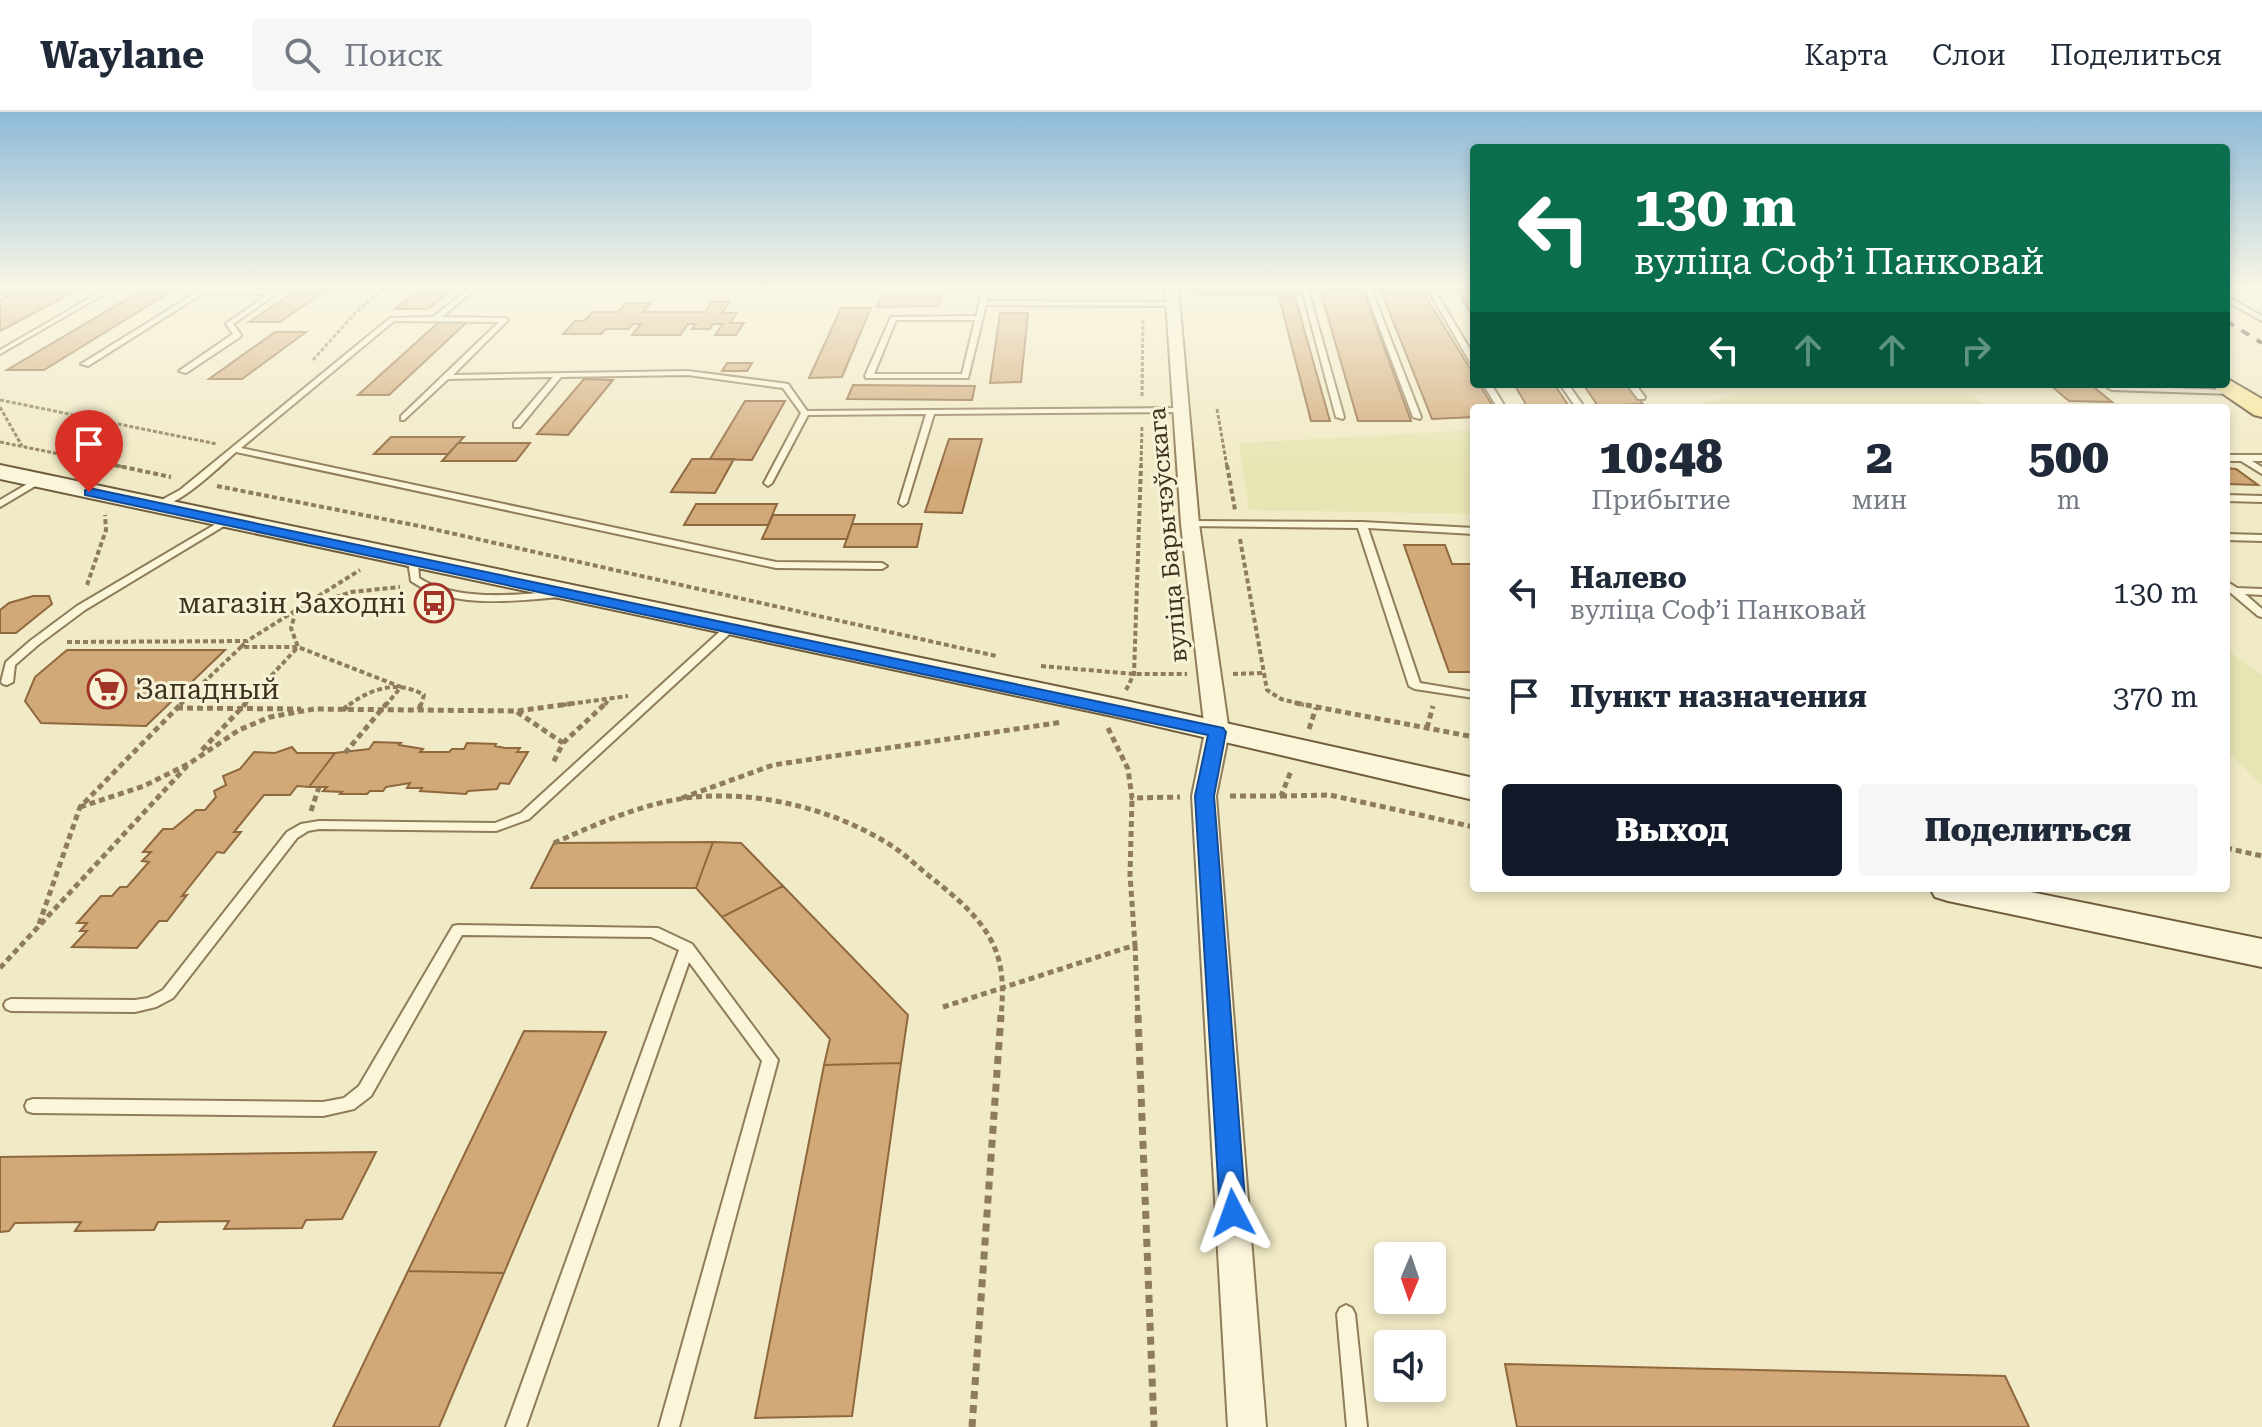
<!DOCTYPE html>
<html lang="ru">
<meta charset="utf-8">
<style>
:root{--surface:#fff;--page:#f6f6f7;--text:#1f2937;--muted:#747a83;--line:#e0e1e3;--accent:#111827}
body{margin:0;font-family:"Roboto Serif",serif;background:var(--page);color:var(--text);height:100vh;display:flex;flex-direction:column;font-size:30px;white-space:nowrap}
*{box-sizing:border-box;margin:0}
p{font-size:26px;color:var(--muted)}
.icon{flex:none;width:44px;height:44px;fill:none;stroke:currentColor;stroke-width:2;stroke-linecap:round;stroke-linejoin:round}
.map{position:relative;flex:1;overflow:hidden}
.side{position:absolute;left:1470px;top:292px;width:760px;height:488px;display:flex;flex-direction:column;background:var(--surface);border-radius:8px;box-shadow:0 4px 12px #0003}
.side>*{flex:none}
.top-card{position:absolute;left:1470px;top:32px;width:760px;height:244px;border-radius:8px;box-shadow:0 4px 12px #0003;background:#0b6e4f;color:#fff;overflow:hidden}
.needle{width:52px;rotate:182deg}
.tools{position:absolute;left:1374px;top:1130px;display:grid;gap:16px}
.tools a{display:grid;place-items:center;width:72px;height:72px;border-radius:8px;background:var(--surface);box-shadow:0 4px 12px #0003;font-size:40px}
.pin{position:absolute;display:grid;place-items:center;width:68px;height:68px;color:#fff;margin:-82px -34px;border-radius:50% 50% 50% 0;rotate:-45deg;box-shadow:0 0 8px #0007}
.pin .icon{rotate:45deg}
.me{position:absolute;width:88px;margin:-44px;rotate:356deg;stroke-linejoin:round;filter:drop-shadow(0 0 6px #0008)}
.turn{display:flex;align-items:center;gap:28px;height:168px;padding:0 32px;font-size:36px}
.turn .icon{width:104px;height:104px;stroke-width:2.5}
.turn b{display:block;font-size:56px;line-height:68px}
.lanes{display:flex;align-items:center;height:76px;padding:0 32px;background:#0003;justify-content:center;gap:40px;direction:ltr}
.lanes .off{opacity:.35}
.eta{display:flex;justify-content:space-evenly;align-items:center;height:136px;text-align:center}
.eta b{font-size:48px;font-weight:800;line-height:56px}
.action{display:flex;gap:16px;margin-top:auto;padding:16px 32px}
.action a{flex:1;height:92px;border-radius:8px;background:var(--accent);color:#fff;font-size:32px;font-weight:800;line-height:92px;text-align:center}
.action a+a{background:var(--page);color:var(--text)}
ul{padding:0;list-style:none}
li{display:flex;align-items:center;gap:24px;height:104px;padding:0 32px}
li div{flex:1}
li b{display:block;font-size:30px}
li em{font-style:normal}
header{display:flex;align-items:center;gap:48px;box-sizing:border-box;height:112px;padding:0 40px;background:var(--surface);border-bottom:2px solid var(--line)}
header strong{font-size:38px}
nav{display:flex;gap:44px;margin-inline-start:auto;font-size:28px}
.search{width:560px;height:72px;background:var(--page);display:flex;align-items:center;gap:20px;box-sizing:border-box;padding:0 28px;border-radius:8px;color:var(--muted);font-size:30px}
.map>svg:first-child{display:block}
.farmland{fill:#e7e5b3}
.building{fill:#d1a979;stroke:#8f683e;stroke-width:2}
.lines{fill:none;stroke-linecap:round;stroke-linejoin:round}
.service-casing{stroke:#8e7c5a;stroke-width:4}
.minor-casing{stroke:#8e7c5a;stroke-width:4}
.secondary-casing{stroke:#705d3d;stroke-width:4}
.primary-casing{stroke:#5c492e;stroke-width:4}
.path-far3{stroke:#8e7c5a;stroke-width:3;stroke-dasharray:4 2;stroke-linecap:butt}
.path-far2{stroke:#8e7c5a;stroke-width:4;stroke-dasharray:5 3;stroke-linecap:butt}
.path-far1{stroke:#8e7c5a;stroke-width:5;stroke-dasharray:6 4;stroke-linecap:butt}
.path{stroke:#8e7c5a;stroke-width:7;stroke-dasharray:8 6;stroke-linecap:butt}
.service{fill:#fbf5da;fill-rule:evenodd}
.minor{fill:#fbf5da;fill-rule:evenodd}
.secondary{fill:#fbf5da;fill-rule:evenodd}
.primary{fill:#f6e59c;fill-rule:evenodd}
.rail{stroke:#3d311f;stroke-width:4;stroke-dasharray:9 9;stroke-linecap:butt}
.route{fill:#1a73e8;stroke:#114b97;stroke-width:2}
.labels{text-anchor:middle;stroke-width:6;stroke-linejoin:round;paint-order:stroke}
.far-street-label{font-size:24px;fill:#3d311f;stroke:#f8f2d6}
.poi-label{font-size:28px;fill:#3d311f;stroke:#f8f2d6;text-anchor:end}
</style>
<header>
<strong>Waylane</strong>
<div class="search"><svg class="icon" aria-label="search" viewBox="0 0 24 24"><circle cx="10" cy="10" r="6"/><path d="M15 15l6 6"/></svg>Поиск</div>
<nav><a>Карта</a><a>Слои</a><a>Поделиться</a></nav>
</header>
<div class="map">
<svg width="2262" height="1315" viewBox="0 0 2262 1315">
<rect width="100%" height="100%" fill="#f1eac6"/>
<!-- farmland -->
<path class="farmland" d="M1735,283H1972L1987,296H1688Z
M1474,318V402L1249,398L1239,331Z
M2226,537L2262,563V673L2226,638Z"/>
<!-- building -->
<path class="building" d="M149,174H180L44,258H7Z
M303,174H332L280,210H249Z
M424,174H456L428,197H395Z
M1195,176L1301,178L1302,183L1195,182Z
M1456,177H1474V207Z
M1320,178H1363L1411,309H1358Z
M19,179H75L0,219V188Z
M1381,179L1423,180L1474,263V272H1479L1494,296H1474V305L1432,307Z
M881,184H942L938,194L877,195Z
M1279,185H1295L1330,309H1311Z
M712,190H729L722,201H737L730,211H744L736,223H715L723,212H713L710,217H692L696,212H688L680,223H632L641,212H633L628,217H606L601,222H563L575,209H584L593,200H618L626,191H650L643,200H705Z
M841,196H871L842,265L809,266Z
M1000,201H1028L1021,270L990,271Z
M440,209H468L389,283H358Z
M275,220H306L242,267H209Z
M727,251H752L747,259H722Z
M584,267L613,268L568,323L537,322Z
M1514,272H1554L1570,296H1528Z
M1583,272H1627L1643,292L1598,294Z
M2049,272H2090L2112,290L2069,289Z
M853,273L975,274L972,288L847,287Z
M745,289H785L752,348L710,347Z
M391,325H464L448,342H374Z
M949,327H982L962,401L925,400Z
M458,331H530L516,349H442Z
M692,347H734L715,381L671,380Z
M2226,356L2236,357L2258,373L2226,372Z
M696,392H777L768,413H684Z
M773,403H855L847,427H762Z
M852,412H922L917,435H844Z
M1404,433H1445L1452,452H1474V560H1449Z
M33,484H49L52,492L16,521H0V498L9,491Z
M67,538H225L146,614L41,611L25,589L35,565Z
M374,630L401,631L399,633L423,637L420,640H449L452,637H464L467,631L496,632L495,634L505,636H520L517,640H528L509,672L500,671L497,677L468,679L466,682L420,679L422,676H407L410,671L386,675L383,679H370L367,682H340L342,680L323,679L327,675H309L335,641L369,637Z
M292,635L297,641H335L309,675L297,674L290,683H264L234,720H241L224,741L217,740L182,784L187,783L167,809H159L137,836L72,835L87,819H80L87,811H77L101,784H112L120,775H127L149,750L142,749L151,740H143L163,717H173L196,698H205L216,685L214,679L226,673L223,664L240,657L254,640L275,641Z
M713,730L696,776H531L554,731Z
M713,730L741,731L783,774L722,805L696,776Z
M783,774L908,903L901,951L824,953L830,927L722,805Z
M524,919L606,920L504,1161L408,1159Z
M901,951L852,1304L755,1306L824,953Z
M376,1040L342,1107L306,1108L302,1116L224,1117L229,1109L158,1110L154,1118L75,1119L81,1110L15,1111L9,1119L0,1120V1045Z
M408,1159L504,1161L439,1315H333Z
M1505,1252L2005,1264L2029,1315H1517Z"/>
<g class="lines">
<defs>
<path id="service" d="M111,174H118L0,242V238Z
M207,174H211V176L276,178L279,180L233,212L241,223L240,225L186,261L179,259L233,222L226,212L227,211L269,182L205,180L88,254L81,252Z
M472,174H479L442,205L505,206L508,208L453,263L688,259L788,272L807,299L1183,296L1187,298L1183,300L934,302L907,391L903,394L899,391L926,302L808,303L772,371L768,374L764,371L801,301L783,276L688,263L561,265L520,315H514V311L553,265L448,267L404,308H401V304L499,210L394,209L241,336L776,450L882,451L887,454L882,457L776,456L236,340C218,356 177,396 154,396V392L180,378L390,206L433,205Z
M984,174H990L987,189L1172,190L1175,192L1172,194L986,193L968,266H866L865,264L891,205L976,204ZM896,208H975L962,262H874Z
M1301,174H1307L1344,305L1343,307L1336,305Z
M1364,174H1370L1421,305L1420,307L1413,305Z
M1426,174H1432L1474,244V252L1470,250Z
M2226,184L2262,204V209L2226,189Z
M1483,272H1491L1504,293L1503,295H1497Z
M1560,272H1568L1582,292L1581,294H1575Z
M1627,272H1635L1645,285L1644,287H1638Z
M2109,274L2232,278L2236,280L2232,282L2112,278L2108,276Z
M2226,343H2262V349H2252L2262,355V362L2241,349H2226Z
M39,365L43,368L42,370L0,395V388Z
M2226,383L2262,384V390L2226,389Z
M226,406L231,409L229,411L85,498L38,533L15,553L13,570L7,573L3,572L1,570L6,550L30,529L77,494Z
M1190,409L1362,410L1474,416V422L1368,416L1420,571L1474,580V586L1415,577L1409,574L1358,416L1187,414V410Z
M2226,422L2262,423V429L2226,428Z
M413,446L418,449L419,466C456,490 518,483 560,479L565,482L560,485C513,489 452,497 411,469L408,449Z
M2226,469L2237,476L2262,477V483L2245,482L2262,497V505L2258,504L2226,477Z
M732,511L737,514L736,516L529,707L496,719L319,717L308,719L297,726L173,886L156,895L135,900L11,899L6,897L4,893L6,889L11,887L135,888L148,886L163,878L287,720L301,712L319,709L495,711L521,701L728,512Z
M458,813L658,816L692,832L778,948L679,1315H659L762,949L689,850L526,1315H506L679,838L651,825L462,823L371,984L354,997L323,1004L33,1001L27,999L25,994L27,989L33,987L323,990L344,986L359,974L453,814Z
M1346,1193L1352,1196L1355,1202L1367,1315H1347L1337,1202L1340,1196Z"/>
<path id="minor" d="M1165,174H1178L1199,412L1229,620L1216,684L1266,1315H1228L1192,684L1205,620L1181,412Z"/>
<path id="secondary" d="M0,353L1117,587L1474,666V688L1117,605L0,367Z
M1930,776H2011L2262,827V855L1948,789L1935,785Z"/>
<path id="primary" d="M2226,266L2262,287V305L2254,303L2216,277L2213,272H2226Z"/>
</defs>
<!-- service casing -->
<use href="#service" class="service-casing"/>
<!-- minor casing -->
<use href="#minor" class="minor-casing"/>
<!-- secondary casing -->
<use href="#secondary" class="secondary-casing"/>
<!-- primary casing -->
<use href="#primary" class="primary-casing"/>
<!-- path-far3 -->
<path class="path-far3" d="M0,183L19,174
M313,248L356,200L388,174
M1142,284L1143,206
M0,288L217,332
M0,295L22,334
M1217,297L1227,355
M0,330L124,355
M1141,355L1142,314"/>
<!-- path-far2 -->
<path class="path-far2" d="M114,353L171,365
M1227,353L1235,398
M217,374L424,415L996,544
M1240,427L1267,578L1281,587L1304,593
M87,473L106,418L105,403
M305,495L351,480L400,475
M296,499L291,516L298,535L401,575L386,593
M67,530L247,529L360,458
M1041,554L1134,562H1187
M1233,562L1264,561
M1126,578L1134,562L1141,353
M180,593L241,535
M244,593L298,535H241L247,529
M349,593C372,576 398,568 424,583L421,593
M562,593L628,584
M605,593L609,586"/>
<!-- path-far1 -->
<path class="path-far1" d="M1296,591L1474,625
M177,596L301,597
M343,598L351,591
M419,598L421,591
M517,600L563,631L553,651
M1108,616L1128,657L1132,686L1180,685
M1427,616L1433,594
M1309,617L1316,596
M563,631L606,591
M202,638L246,591
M345,641L387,591
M1230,684H1281L1291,659
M1281,684L1330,683L1474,715
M682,686L773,653L1063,610
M80,695L144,674L190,651L239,618L270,605L314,597L517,599L576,591
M311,699L319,675
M554,731C606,708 658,684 716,684C777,683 844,702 895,736C908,745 920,757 933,767C958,787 984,808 996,839C1004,861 1003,883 1001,905
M2226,736L2262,744
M39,812L80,695L182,591
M1135,833L1138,905
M0,856L187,654
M943,895L1135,833L1130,763L1132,686"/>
<!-- path -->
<path class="path" d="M1138,903L1154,1315
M972,1315L1001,903"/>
<!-- service -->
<use href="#service" class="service"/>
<!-- minor -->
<use href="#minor" class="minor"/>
<!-- secondary -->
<use href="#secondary" class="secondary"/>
<!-- primary -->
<use href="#primary" class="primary"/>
<!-- rail -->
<path class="rail" d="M2226,209L2262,231"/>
</g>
<!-- sky -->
<linearGradient id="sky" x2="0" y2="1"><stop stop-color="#8ebad8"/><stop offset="0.49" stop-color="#f9f6e5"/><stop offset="1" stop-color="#f9f6e5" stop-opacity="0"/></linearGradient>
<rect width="2262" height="358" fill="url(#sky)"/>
<!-- route -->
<path class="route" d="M89,376L1223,616L1226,620L1214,684L1246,1101L1242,1110L1233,1113L1224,1110L1220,1101L1195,684L1208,623L85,383V378Z"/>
<!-- icons -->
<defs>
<symbol id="bus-ring" viewBox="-11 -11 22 22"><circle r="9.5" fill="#f8f2d6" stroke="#a13426" stroke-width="1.5"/><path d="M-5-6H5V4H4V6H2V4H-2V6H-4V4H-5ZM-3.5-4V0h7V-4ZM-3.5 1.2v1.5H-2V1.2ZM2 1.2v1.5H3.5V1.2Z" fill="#a13426"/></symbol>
<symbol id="supermarket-ring" viewBox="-11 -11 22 22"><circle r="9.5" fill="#f8f2d6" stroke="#a13426" stroke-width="1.5"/><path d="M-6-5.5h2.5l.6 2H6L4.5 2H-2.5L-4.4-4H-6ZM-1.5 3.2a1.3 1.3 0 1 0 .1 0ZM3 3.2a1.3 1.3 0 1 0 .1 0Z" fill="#a13426"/></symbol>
</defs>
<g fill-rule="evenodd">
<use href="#bus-ring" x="412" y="469" width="44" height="44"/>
<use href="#supermarket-ring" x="85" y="555" width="44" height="44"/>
</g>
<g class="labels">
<!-- far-street labels -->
<g class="far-street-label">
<text transform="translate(1168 423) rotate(-95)" y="8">вуліца Барычэўскага</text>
</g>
<!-- poi labels -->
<g class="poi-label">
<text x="406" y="501">магазін Заходні</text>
<text x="135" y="587" text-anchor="start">Западный</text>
</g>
</g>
</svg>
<div class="tools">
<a><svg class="needle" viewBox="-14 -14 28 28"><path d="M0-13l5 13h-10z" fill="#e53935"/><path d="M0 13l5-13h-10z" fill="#747a83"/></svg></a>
<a><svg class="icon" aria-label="sound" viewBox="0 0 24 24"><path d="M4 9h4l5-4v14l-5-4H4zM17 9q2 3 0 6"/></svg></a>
</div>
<div class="pin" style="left:89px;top:380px;background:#d93025"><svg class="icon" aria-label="arrive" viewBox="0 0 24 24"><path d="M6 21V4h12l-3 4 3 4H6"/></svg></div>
<svg class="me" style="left:1233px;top:1101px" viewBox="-20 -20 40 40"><path d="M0-17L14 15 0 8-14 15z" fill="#1a73e8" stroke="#fff" stroke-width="4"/></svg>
<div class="top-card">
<div class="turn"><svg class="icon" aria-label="left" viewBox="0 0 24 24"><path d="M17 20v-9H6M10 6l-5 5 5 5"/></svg><div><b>130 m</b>вуліца Софʼі Панковай</div></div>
<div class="lanes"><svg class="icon" aria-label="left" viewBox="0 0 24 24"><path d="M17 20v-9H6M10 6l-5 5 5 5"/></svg><svg class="icon off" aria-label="ahead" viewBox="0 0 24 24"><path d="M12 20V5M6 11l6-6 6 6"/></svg><svg class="icon off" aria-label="ahead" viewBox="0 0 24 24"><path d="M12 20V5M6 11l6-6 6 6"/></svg><svg class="icon off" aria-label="right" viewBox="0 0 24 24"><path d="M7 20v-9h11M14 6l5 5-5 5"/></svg></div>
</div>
<section class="side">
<div class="eta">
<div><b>10:48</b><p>Прибытие</p></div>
<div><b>2</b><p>мин</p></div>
<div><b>500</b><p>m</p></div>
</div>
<ul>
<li><svg class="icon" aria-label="left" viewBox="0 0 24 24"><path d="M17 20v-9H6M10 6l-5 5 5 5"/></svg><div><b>Налево</b><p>вуліца Софʼі Панковай</p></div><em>130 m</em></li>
<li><svg class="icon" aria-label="arrive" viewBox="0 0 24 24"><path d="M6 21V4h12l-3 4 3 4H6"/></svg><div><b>Пункт назначения</b></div><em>370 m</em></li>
</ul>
<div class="action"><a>Выход</a><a>Поделиться</a></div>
</section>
</div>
